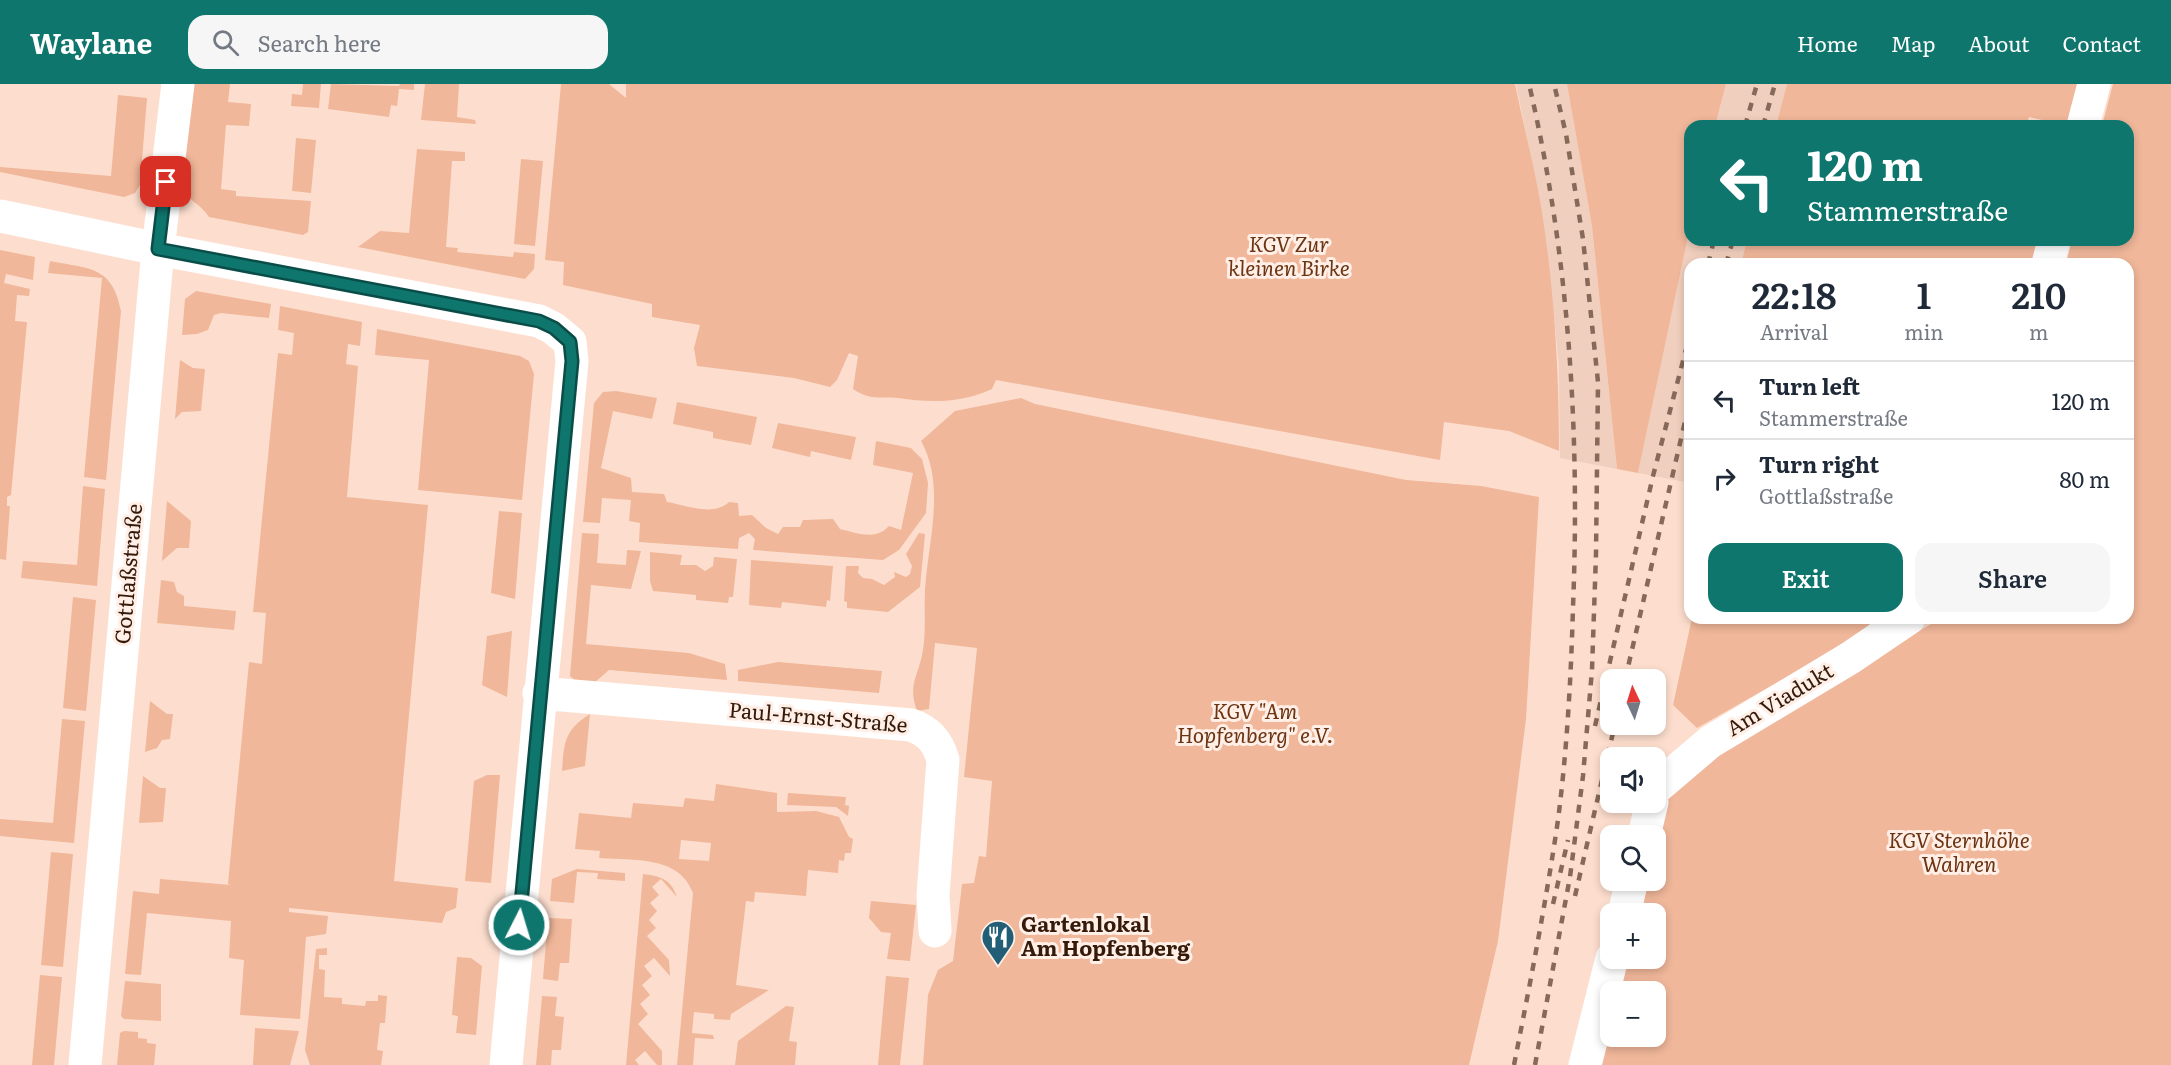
<!DOCTYPE html>
<meta charset="utf-8">
<style>
:root{--surface:#fff;--page:#f6f6f7;--text:#1f2937;--muted:#747a83;--line:#e0e1e3;--accent:#0f766e}
body{margin:0;font-family:Literata,serif;background:var(--page);color:var(--text);height:100vh;display:flex;flex-direction:column;font-size:22px;white-space:nowrap}
*{box-sizing:border-box;margin:0}
p{font-size:20px;color:var(--muted)}
.icon{flex:none;width:33px;height:33px;fill:none;stroke:currentColor;stroke-width:2;stroke-linecap:round;stroke-linejoin:round}
.map{position:relative;flex:1;overflow:hidden}
.panel{position:absolute;left:1684px;top:174px;width:450px;height:366px;display:flex;flex-direction:column;background:var(--surface);border-radius:18px;box-shadow:0 3px 9px #0003}
.panel>*{flex:none}
.hud{position:absolute;left:1684px;top:36px;width:450px;height:126px;border-radius:18px;box-shadow:0 3px 9px #0003;background:#0f766e;color:#fff;overflow:hidden}
.needle{width:39px;rotate:356deg}
.buttons{position:absolute;left:1600px;top:585px;display:grid;gap:12px}
.buttons a{display:grid;place-items:center;width:66px;height:66px;border-radius:12px;background:var(--surface);box-shadow:0 3px 9px #0003;font-size:30px}
.pin{position:absolute;display:grid;place-items:center;width:51px;height:51px;color:#fff;margin:-26px;border-radius:12px;box-shadow:0 3px 9px #0006}
.me{position:absolute;width:66px;margin:-33px;rotate:5deg;stroke-linejoin:round;filter:drop-shadow(0 0 4px #0008)}
.turn{display:flex;align-items:center;gap:21px;height:126px;padding:0 24px;font-size:27px}
.turn .icon{width:78px;height:78px;stroke-width:2.5}
.turn b{display:block;font-size:42px;line-height:51px}
.eta{display:flex;justify-content:space-evenly;align-items:center;height:102px;text-align:center}
.eta b{font-size:36px;font-weight:600;line-height:42px}
.cta{display:flex;gap:12px;margin-top:auto;padding:12px 24px}
.cta a{flex:1;height:69px;border-radius:18px;background:var(--accent);color:#fff;font-size:24px;font-weight:600;line-height:69px;text-align:center}
.cta a+a{background:var(--page);color:var(--text)}
ul{padding:0;list-style:none}
li{display:flex;align-items:center;gap:18px;height:78px;padding:0 24px;border-top:2px solid var(--line)}
li div{flex:1}
li b{display:block;font-size:22px}
li em{font-style:normal}
header{display:flex;align-items:center;gap:36px;box-sizing:border-box;height:84px;padding:0 30px;background:var(--accent);color:#fff}
header strong{font-size:28px}
nav{display:flex;gap:33px;margin-inline-start:auto;font-size:21px}
.search{width:420px;height:54px;background:var(--page);display:flex;align-items:center;gap:15px;box-sizing:border-box;padding:0 21px;border-radius:18px;color:var(--muted);font-size:22px}
.map>svg:first-child{display:block}
.built{fill:#f1cfbe}
.green{fill:#f0b79a;fill-rule:evenodd}
.lines{fill:none;stroke-linecap:round;stroke-linejoin:round}
.minor{stroke:#fff;stroke-width:33}
.rail{stroke:#866959;stroke-width:4.5;stroke-dasharray:8 8;stroke-linecap:butt}
.route-casing{stroke:#0a4d48;stroke-width:15}
.route{stroke:#0f766e;stroke-width:10}
.labels{text-anchor:middle;stroke-width:6;stroke-linejoin:round;paint-order:stroke}
.park-label{font-size:21px;font-style:italic;fill:#6c3412;stroke:#ffefe7}
.street-label{font-size:21px;fill:#351a0a;stroke:#ffefe7}
.poi-label{font-size:21px;font-weight:bold;fill:#351a0a;stroke:#ffefe7;text-anchor:start}
</style>
<header>
<strong>Waylane</strong>
<div class="search"><svg class="icon" aria-label="search" viewBox="0 0 24 24"><circle cx="10" cy="10" r="6"/><path d="M15 15l6 6"/></svg>Search here</div>
<nav><a>Home</a><a>Map</a><a>About</a><a>Contact</a></nav>
</header>
<div class="map">
<svg width="2171" height="981" viewBox="0 0 2171 981">
<rect width="100%" height="100%" fill="#fddece"/>
<!-- built -->
<path class="built" d="M1516,0H1567L1592,142L1617,385L1560,374L1559,281L1551,205L1540,117Z
M1726,0H1787L1776,42H1715Z
M1690,143V156H1747L1741,180H1690V399L1638,389Z"/>
<!-- green -->
<path class="green" d="M191,0H230L228,18L251,20L249,42L226,41L221,105L236,107V112L311,117L308,148L303,151L209,133C201,121 191,117 181,106Z
M303,0H321L319,24L291,22L292,10L302,11Z
M331,0L399,2L400,0H414V6L399,5L397,22L391,21L389,33L328,25Z
M425,0H459L457,33L475,36L476,40L421,36Z
M561,0H609L626,14V0H1515C1523,39 1533,77 1540,116C1554,199 1559,284 1559,367L1509,347L1444,338L1440,376L996,296L992,305C962,319 931,319 898,314C879,312 871,317 853,305L858,272L849,269L837,296L830,303L794,294L697,282L694,264L700,241L652,233V220L563,201L564,178L545,176Z
M1567,0H1726L1715,42H1690V143L1638,389L1617,385L1592,142Z
M1787,0H2078L2068,42L2029,33L2026,42H1776Z
M2113,0H2171V981H1600L1611,934V952H1656V908L1617,907L1625,875L1656,874V830L1636,829L1644,797L1656,796V752L1659,732L1680,691L1941,534H2128V180H2066L2072,156H2128V42H2102Z
M118,11L147,14L140,101L135,109L124,113L0,88V83L111,92Z
M296,54L316,56L311,109L292,107Z
M417,65L465,68V77H452L446,163L458,164L457,168L513,173L514,168L535,170L534,185L525,195L358,163L380,147L409,149Z
M521,75L543,77L535,162L514,160Z
M1747,156H2039L2033,180L1992,178L1991,180H1741Z
M0,166L35,173L33,196L6,190L4,199L30,205L29,212L17,211L15,237L27,238L11,411L7,413V422H10L6,476L0,475Z
M50,177C89,185 112,181 121,227L106,396L84,393L102,194L48,189Z
M196,207L271,220L269,234L221,229L214,231L208,246L197,250L182,251L185,215Z
M280,222L362,238L360,262L348,260L346,280L358,282L347,413L428,421L394,797L458,804L456,824L446,828L442,839L289,824V828L328,832L326,850L306,853L300,935L240,931L244,876L229,874L231,837L147,829L141,891L125,890L133,807L159,810L160,795L231,801L228,800L249,578L262,580L266,529L253,528L278,269L292,271L294,249L278,246Z
M377,245L520,272L529,277L534,290L522,416L418,406L429,276L375,271Z
M180,276L193,284L205,285L201,327L182,328L175,335Z
M616,307L657,314L652,335L613,327L601,384L631,394L632,408L664,410L667,418C686,421 713,433 729,418L738,419L739,432L752,431L766,444L778,450L783,443H800L803,436L833,435L840,445C857,449 875,457 889,442L901,446L913,389L873,381L876,357L911,364L922,375L928,399L926,429L899,466L883,476L753,466L755,455L749,449L739,454L738,465L639,458L640,439L629,437L631,416L602,414L600,439L583,438L594,319L603,308Z
M1021,314L1035,320L1406,396L1481,402L1539,413L1526,635L1498,857L1469,981H923L928,911L938,886L953,877L962,800L974,799L979,772L986,773L992,697L964,693L977,564L935,559L929,625L917,627C907,599 919,592 923,566C926,546 924,525 925,506C928,457 946,402 921,357L955,327Z
M677,318L757,333L751,361L713,354V348L673,340Z
M778,339L856,353L851,376L811,367L810,373L772,364Z
M83,402L105,405L97,502L21,494L23,477L77,481Z
M167,417L191,437L189,464H177L162,477Z
M499,427L522,429L515,515L491,509Z
M582,449L599,450L597,479L626,481L627,466L641,467L631,505L591,501L586,560L689,569L725,580L727,596L609,586L593,600L577,598L570,592Z
M919,449L925,450L920,503L888,528L847,524V518L844,517L846,482H859L858,489L863,494L872,495L884,501L895,493L894,488L906,493L910,490L912,482L906,470Z
M650,468L682,471L680,481H696L705,487L713,482L714,473L737,475L733,513H729L728,519L696,516V511L653,507L650,497Z
M751,476L833,482L830,517L827,516L826,523L782,518L781,524L749,521Z
M161,496L174,498L177,508L184,512V522L236,527L234,546L157,539Z
M73,513L96,516L86,627L63,624Z
M1692,534H1870L1869,546L1697,644L1673,621Z
M512,547L507,613L482,601L487,552Z
M778,578L882,587L879,609L738,597V586Z
M150,617L167,630H173L170,655L162,656L157,664L145,668Z
M590,630L585,682L562,687C564,659 564,646 590,630Z
M62,635L85,637L74,759L0,752V735L53,739Z
M487,691H500L491,799L465,797L474,697Z
M143,692L160,704H166L163,738L139,739Z
M716,700L777,709V728L816,727L839,733L849,753L853,755L851,769H845L844,777L839,776L838,789L808,786L806,812L755,808L754,818L746,817L736,901L769,906L731,930L730,936L714,935V930L694,928L692,949L713,951L714,955L695,954L693,981H677L693,809C679,771 634,777 599,774L600,767L575,765L579,729L631,734L633,719L683,723L685,714L714,717ZM681,756L711,759L709,777L679,775Z
M788,709L846,713L845,721L849,722L848,732L836,723L787,721Z
M51,768L73,770L63,883L41,881Z
M577,785L625,789V797L597,795L598,789L577,788L574,819L550,817L552,795Z
M643,790C660,792 671,795 677,813L661,795L652,803L659,811L650,819L657,827L649,836L656,844L647,852L669,876L670,892L654,874L644,882L652,892L642,901L650,911L640,920L648,930L638,940L662,967V981H657L645,967L635,976L639,981H626Z
M871,817L916,821L910,877L887,875L891,849L881,848L869,834Z
M548,834L572,835L569,879H560L558,897L543,895Z
M327,864V871H319V885L325,886L324,913L342,914V920L365,922L366,917H378V911L387,912L385,939H380L377,966L383,967L381,981H310L305,966L316,865Z
M457,873L471,874L482,882L476,951L456,949L458,932L452,931Z
M40,891L62,893L54,981H32Z
M886,892L909,894L900,981H878Z
M125,897L161,900V937L124,935L121,932Z
M542,912L557,913L555,932L564,933L561,966H552L551,981H536Z
M786,922L794,923L789,957L797,958L795,981H735L738,957Z
M255,944L299,947L290,981H253Z
M124,947L138,948V954L147,955V959L156,960L154,981H117L120,949Z"/>
<g class="lines">
<!-- minor -->
<path class="minor" d="M2083,42L2094,0
M0,132L158,165L539,237L553,244L570,258L572,277L506,981
M2048,180L2054,156
M539,609L911,641C929,647 938,658 943,676L933,811L935,847
M1656,704L1710,658L1850,574L1909,534
M1644,752L1652,718
M1624,830L1632,796
M85,981L158,165L178,0
M1585,981L1612,874"/>
<!-- rail -->
<path class="rail" d="M1745,42L1757,0
M1763,42L1775,0
M1708,180L1714,156
M1726,180L1733,156
M1625,596L1690,316
M1595,642L1653,392L1690,250
M1575,812L1615,640
M1553,820L1568,756
M1514,981C1530,900 1546,818 1558,736C1567,666 1571,594 1573,523C1580,347 1569,172 1529,0
M1535,981L1570,793L1583,692L1592,586L1596,470L1598,298L1583,155L1566,50L1554,0"/>
</g>
<g class="lines">
<defs>
<path id="route" d="M166,98L158,165L539,237L554,244L570,258L572,277L519,841"/>
</defs>
<!-- route casing -->
<use href="#route" class="route-casing"/>
<!-- route -->
<use href="#route" class="route"/>
</g>
<!-- icons -->
<defs>
<symbol id="restaurant-pin" viewBox="-11 -11 22 30"><path d="M0 17L-7.5 6A9.5 9.5 0 1 1 7.5 6Z" fill="#225e76" stroke="#ffefe7"/><path d="M-5-6h1v4h1v-4h1v4h1v-4h1v5L-1.5 .5V6h-2V.5L-5-1ZM5-6V6H3V1.5H1.5Q1.5-4 5-6Z" fill="#fff"/></symbol>
</defs>
<g fill-rule="evenodd">
<use href="#restaurant-pin" x="979" y="834" width="38" height="52"/>
</g>
<g class="labels">
<!-- park labels -->
<g class="park-label">
<text x="1289" y="168">KGV Zur<tspan x="1289" dy="24">kleinen Birke</tspan></text>
<text x="1255" y="635">KGV "Am<tspan x="1255" dy="24">Hopfenberg" e.V.</tspan></text>
<text x="1959" y="764">KGV Sternhöhe<tspan x="1959" dy="24">Wahren</tspan></text>
</g>
<!-- street labels -->
<g class="street-label">
<text transform="translate(129 490) rotate(-85)" y="7">Gottlaßstraße</text>
<text transform="translate(1780 616) rotate(-31)" y="7">Am Viadukt</text>
<text transform="translate(818 634) rotate(5)" y="7">Paul-Ernst-Straße</text>
</g>
<!-- poi labels -->
<g class="poi-label">
<text x="1021" y="848">Gartenlokal<tspan x="1021" dy="24">Am Hopfenberg</tspan></text>
</g>
</g>
</svg>
<div class="buttons">
<a><svg class="needle" viewBox="-14 -14 28 28"><path d="M0-13l5 13h-10z" fill="#e53935"/><path d="M0 13l5-13h-10z" fill="#747a83"/></svg></a>
<a><svg class="icon" aria-label="sound" viewBox="0 0 24 24"><path d="M4 9h4l5-4v14l-5-4H4zM17 9q2 3 0 6"/></svg></a>
<a><svg class="icon" aria-label="search" viewBox="0 0 24 24"><circle cx="10" cy="10" r="6"/><path d="M15 15l6 6"/></svg></a>
<a>+</a>
<a>−</a>
</div>
<div class="pin" style="left:166px;top:98px;background:#d93025"><svg class="icon" aria-label="arrive" viewBox="0 0 24 24"><path d="M6 21V4h12l-3 4 3 4H6"/></svg></div>
<svg class="me" style="left:519px;top:841px" viewBox="-20 -20 40 40"><circle r="17" fill="#0f766e" stroke="#fff" stroke-width="3"/><path d="M0-11L8 9 0 5-8 9z" fill="#fff"/></svg>
<div class="hud">
<div class="turn"><svg class="icon" aria-label="left" viewBox="0 0 24 24"><path d="M17 20v-9H6M10 6l-5 5 5 5"/></svg><div><b>120 m</b>Stammerstraße</div></div>
</div>
<section class="panel">
<div class="eta">
<div><b>22:18</b><p>Arrival</p></div>
<div><b>1</b><p>min</p></div>
<div><b>210</b><p>m</p></div>
</div>
<ul>
<li><svg class="icon" aria-label="left" viewBox="0 0 24 24"><path d="M17 20v-9H6M10 6l-5 5 5 5"/></svg><div><b>Turn left</b><p>Stammerstraße</p></div><em>120 m</em></li>
<li><svg class="icon" aria-label="right" viewBox="0 0 24 24"><path d="M7 20v-9h11M14 6l5 5-5 5"/></svg><div><b>Turn right</b><p>Gottlaßstraße</p></div><em>80 m</em></li>
</ul>
<div class="cta"><a>Exit</a><a>Share</a></div>
</section>
</div>
